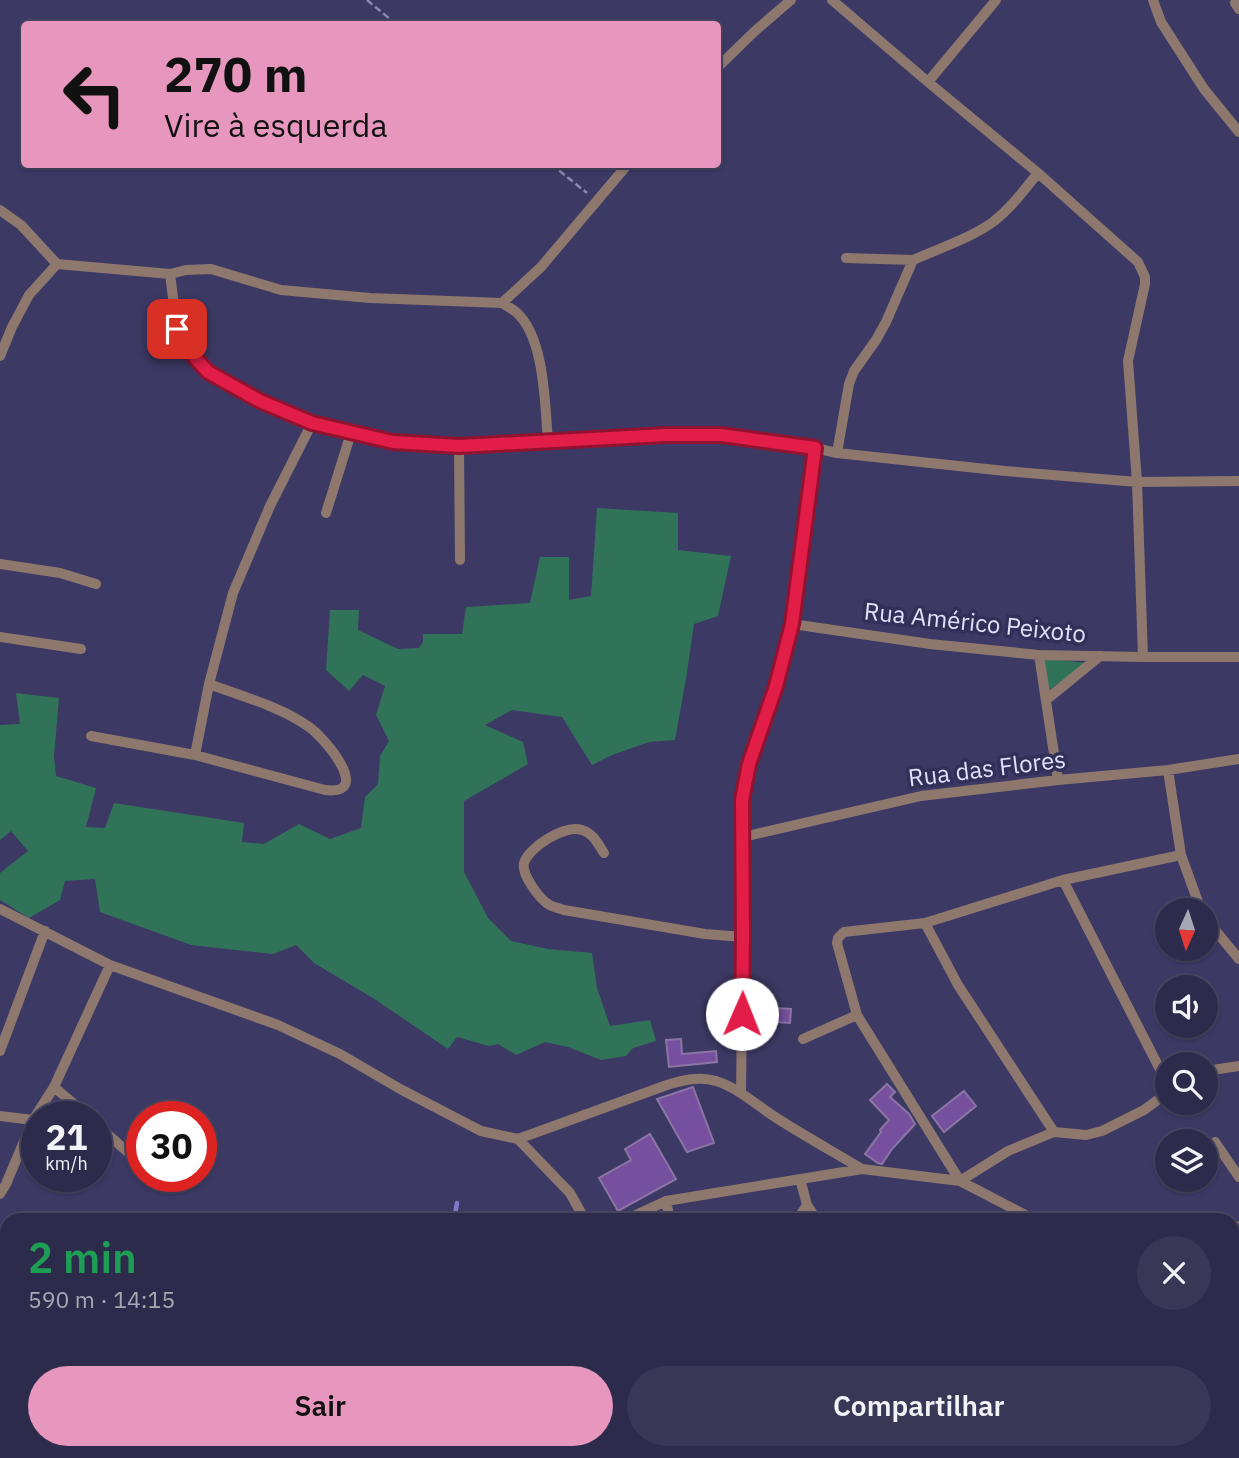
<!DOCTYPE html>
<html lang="pt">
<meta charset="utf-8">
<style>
:root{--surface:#2d2b4b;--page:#393755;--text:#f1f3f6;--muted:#a7a7b5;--line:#484763;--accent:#e797bd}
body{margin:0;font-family:"IBM Plex Sans",sans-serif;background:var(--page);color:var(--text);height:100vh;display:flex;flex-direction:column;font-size:26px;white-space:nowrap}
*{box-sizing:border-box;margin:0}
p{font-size:23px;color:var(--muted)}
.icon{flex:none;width:38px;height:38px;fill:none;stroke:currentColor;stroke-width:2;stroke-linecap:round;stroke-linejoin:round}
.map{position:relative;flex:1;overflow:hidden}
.panel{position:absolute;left:0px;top:1213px;width:1239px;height:247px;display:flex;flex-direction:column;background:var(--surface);border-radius:21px 21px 0 0;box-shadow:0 2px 5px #0004,0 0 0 2px var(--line)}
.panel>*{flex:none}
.hud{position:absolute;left:21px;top:21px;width:700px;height:147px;border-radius:7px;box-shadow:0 2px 5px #0004,0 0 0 2px var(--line);background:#e797bd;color:#111;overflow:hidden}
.needle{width:46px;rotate:183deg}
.controls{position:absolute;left:1155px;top:898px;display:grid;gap:14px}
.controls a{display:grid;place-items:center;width:63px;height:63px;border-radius:50%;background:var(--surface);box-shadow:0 2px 5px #0004,0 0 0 2px var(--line);font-size:35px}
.speed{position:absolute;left:21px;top:1101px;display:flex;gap:14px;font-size:35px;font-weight:700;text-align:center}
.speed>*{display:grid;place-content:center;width:91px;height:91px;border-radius:50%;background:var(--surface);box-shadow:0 2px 5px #0004,0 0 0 2px var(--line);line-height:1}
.speed small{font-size:18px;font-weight:400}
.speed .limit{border:10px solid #d22;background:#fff;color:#111}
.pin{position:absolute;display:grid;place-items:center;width:60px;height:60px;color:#fff;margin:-30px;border-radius:14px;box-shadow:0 4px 10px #0006}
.me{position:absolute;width:77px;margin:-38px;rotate:1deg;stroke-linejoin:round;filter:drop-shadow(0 0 5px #0008)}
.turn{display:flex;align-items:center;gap:24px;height:147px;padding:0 28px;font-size:32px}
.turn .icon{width:91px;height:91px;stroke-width:2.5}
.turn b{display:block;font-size:49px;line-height:60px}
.round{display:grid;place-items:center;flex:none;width:74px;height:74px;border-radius:37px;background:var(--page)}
.head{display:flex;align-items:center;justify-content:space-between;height:119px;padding:0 28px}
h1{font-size:42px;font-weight:600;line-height:52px;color:#1e9e55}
.action{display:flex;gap:14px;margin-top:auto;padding:14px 28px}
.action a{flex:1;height:80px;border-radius:42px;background:var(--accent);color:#111;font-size:28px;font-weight:600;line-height:80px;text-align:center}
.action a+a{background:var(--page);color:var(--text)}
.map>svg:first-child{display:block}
.green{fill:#317359}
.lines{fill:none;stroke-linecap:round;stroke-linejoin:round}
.stream{stroke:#7f7acf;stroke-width:4.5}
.building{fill:#764f9e;stroke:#8a75a3;stroke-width:2}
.path{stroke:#8b8aad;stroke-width:2.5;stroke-dasharray:7 3.5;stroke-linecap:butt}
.minor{stroke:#8e786e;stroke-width:10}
.route-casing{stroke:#92132f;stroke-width:18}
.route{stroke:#e11d48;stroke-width:12}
.labels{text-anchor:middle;stroke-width:7;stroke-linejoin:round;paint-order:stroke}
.street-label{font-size:24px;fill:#e0e1fb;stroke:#322f58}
</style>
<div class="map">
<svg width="1239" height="1458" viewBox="0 0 1239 1458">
<rect width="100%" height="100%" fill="#3c3964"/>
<!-- green -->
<path class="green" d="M597,508L678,513V550L731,556L718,616L694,624L686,679L675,740L649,742L612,755L592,765L562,717L512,710L485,725L523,742L528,764L464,801V872L488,918L511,941L548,949L592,953L597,988L610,1026L650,1020L656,1041L633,1048L626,1056L601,1060L568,1047L545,1042L516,1055L498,1044L489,1046L457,1037L448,1049L376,1000L314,963L296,945L273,954L191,945L100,912L95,879L65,881L60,900L29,918L0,900V873L28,851L11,831L0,840V725L20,724L16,693L59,698L54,756L56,776L96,788L86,827L105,828L114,803L244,823L242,842L264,844L299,824L330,839L361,828L365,797L378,784L380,756L389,741L376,715L385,686L363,675L349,691L326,670L330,610H359L358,630L398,649L419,648L423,642V634H462L466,607L530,603L540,557H569V600L591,596Z
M1042,658L1086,663L1048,691Z"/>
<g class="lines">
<!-- stream -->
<path class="stream" d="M454,1220L457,1203
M502,1458L504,1452
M1027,1458V1452"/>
</g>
<!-- building -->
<path class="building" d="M757,1007L791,1009L790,1023L756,1021Z
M681,1039L682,1054L716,1051L717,1062L669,1067L666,1040Z
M887,1084L895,1092L890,1097L909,1114L915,1124L892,1149L882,1164L878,1163L865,1154L881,1132L880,1130L889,1120L870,1100Z
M693,1087L714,1143L687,1152L657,1099Z
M964,1091L976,1106L944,1132L932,1116Z
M650,1134L676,1179L618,1211L599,1178L631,1160L625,1149Z"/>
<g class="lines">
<!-- path -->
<path class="path" d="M367,0L396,24
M551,164L587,193"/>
<!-- minor -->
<path class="minor" d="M832,0L928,82L1038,173L1138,262L1145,277V284L1128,361L1137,482L1143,657
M1153,0L1161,22L1204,89L1239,132
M1235,3L1239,9
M718,67L755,31L791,0
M928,82L996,0
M0,210L21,225L57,264L170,274L186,270L211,269L281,290L370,298L502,303C507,306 512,309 516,312C545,337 545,406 548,442
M846,258L913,260
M170,274L177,329L188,350L208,372L260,401L312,423L393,442L459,446L666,435H721L815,448L837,453L1005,471L1137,482L1239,481
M502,303L541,267L628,164
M0,356L12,327L29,295L57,264
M459,446L460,560
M837,453L849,384L854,371L876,340L886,322L913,260C940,248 969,239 993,222C1011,208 1024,190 1038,173
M326,513L351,433
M0,564L60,573L96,584
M792,624L930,644L1039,655L1143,657H1239
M0,637L81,649
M1039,655L1058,780
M1046,700L1100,656
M91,736L195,755L325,790C374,796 324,737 309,727C282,707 241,696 209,684
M195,755L209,684L233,593L270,506L312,423
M1168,770L1181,855L1201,910
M743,837L921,796L1058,780L1168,770L1239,759
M604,853C598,844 593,833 582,830C565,824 529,847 524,863C521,874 539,898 548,904C552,907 559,908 564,910L705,934L743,937
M1063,880L1167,1083
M0,909L110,965L278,1025L340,1054L402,1090L481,1131L518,1139
M1206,919L1239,959
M925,923L958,985L1054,1132
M803,1039L857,1015
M0,1051L45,931
M1206,1071L1239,1066
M54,1087L88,1116
M741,1092L743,937L742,800L749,764L777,686L792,624L815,448
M1167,1093L1144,1110L1102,1131L1086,1135L1054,1132L1008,1151L960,1181L857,1015L837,943L838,938L844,932L925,923L1063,880L1181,855
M0,1116L33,1120
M96,1124L131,1155
M518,1139L667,1085C683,1080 700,1076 716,1081C738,1088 754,1103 772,1115C801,1134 832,1151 862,1169
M518,1139L570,1193L585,1220
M1215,1142L1239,1177
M800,1179L807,1205L817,1220
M0,1194L6,1184L33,1120L54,1087L110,965
M666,1201L670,1220
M625,1220L666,1201L862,1169L960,1181L1035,1220
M797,1220L807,1205
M1232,1231L1239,1226
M1232,1342L1239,1339
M1232,1383L1239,1385
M571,1452L572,1458
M659,1452L722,1458
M803,1458L804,1452
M925,1458L926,1452"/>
</g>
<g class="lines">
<defs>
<path id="route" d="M177,329L188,350L208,372L260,401L312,423L393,442L459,446L666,435H721L815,448L792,624L776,686L749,764L742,800L743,937L742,1014"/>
</defs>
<!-- route casing -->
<use href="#route" class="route-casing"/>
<!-- route -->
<use href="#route" class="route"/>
</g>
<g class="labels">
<!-- street labels -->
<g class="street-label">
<text transform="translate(975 623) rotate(6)" y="8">Rua Américo Peixoto</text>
<text transform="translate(987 769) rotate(-7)" y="8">Rua das Flores</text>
</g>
</g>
</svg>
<div class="controls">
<a><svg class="needle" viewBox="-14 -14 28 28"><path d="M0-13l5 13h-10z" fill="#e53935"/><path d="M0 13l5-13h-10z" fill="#a7a7b5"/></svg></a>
<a><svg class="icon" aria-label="sound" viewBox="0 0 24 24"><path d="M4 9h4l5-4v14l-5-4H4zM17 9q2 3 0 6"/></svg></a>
<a><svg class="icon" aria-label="search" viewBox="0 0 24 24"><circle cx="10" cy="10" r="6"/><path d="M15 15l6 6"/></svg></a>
<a><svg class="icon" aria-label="layers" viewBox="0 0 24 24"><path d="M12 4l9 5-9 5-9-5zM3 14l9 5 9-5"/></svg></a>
</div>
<div class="speed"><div>21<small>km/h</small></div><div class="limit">30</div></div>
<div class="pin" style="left:177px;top:329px;background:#d93025"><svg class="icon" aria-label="arrive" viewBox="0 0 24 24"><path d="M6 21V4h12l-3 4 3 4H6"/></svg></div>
<svg class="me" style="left:742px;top:1014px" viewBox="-20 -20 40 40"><circle r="19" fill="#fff"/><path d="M0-13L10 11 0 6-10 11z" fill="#e11d48"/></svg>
<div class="hud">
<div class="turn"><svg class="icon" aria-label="left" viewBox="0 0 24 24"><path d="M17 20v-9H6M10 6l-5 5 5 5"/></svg><div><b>270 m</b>Vire à esquerda</div></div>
</div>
<section class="panel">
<div class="head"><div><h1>2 min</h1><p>590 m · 14:15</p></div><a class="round"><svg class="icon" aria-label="close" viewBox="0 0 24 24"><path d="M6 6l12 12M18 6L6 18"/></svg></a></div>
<div class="action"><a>Sair</a><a>Compartilhar</a></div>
</section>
</div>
